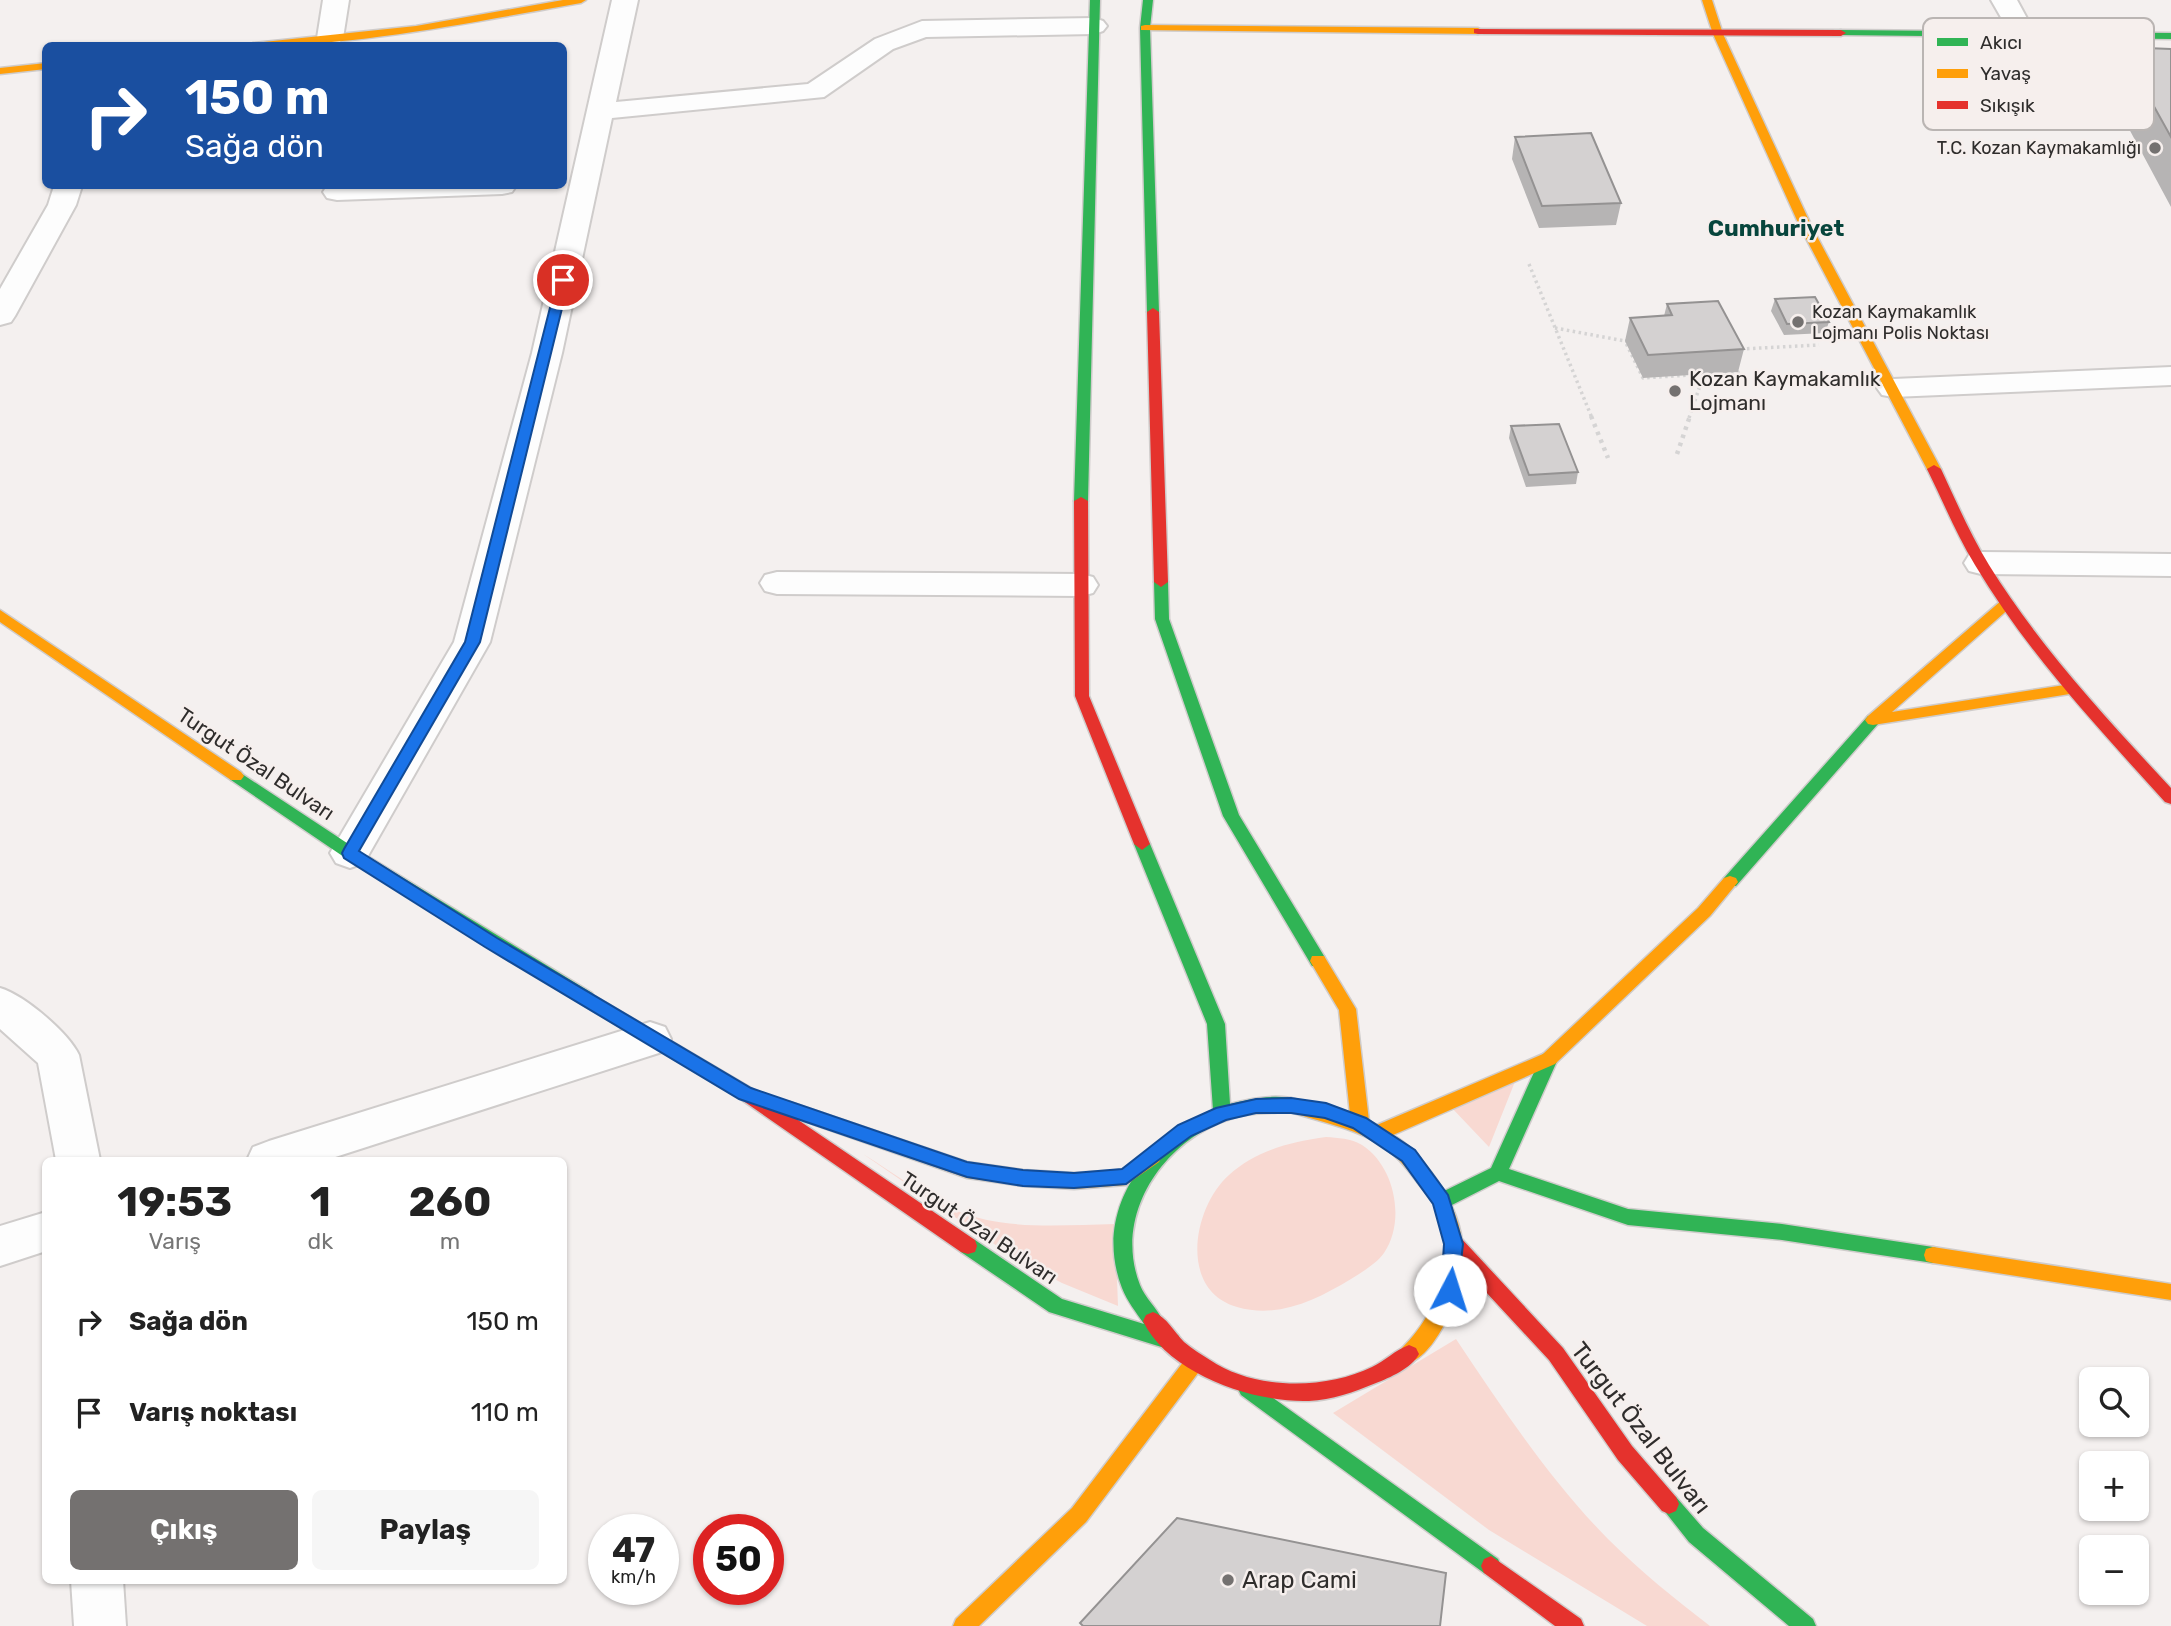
<!DOCTYPE html>
<html lang="tr">
<meta charset="utf-8">
<style>
:root{--surface:#fff;--page:#f6f6f6;--text:#222;--muted:#767676;--accent:#747170}
body{margin:0;font-family:Rubik,sans-serif;background:var(--page);color:var(--text);height:100vh;display:flex;flex-direction:column;font-size:26px;white-space:nowrap}
*{box-sizing:border-box;margin:0}
p{font-size:23px;color:var(--muted)}
.icon{flex:none;width:38px;height:38px;fill:none;stroke:currentColor;stroke-width:2;stroke-linecap:round;stroke-linejoin:round}
.map{position:relative;flex:1;overflow:hidden}
.details{position:absolute;left:42px;top:1157px;width:525px;height:427px;display:flex;flex-direction:column;background:var(--surface);border-radius:10px;box-shadow:0 2px 5px #0004}
.details>*{flex:none}
.banner{position:absolute;left:42px;top:42px;width:525px;height:147px;border-radius:10px;box-shadow:0 2px 5px #0004;background:#1a4fa0;color:#fff;overflow:hidden}
.fabs{position:absolute;left:2079px;top:1367px;display:grid;gap:14px}
.fabs a{display:grid;place-items:center;width:70px;height:70px;border-radius:10px;background:var(--surface);box-shadow:0 2px 5px #0004;font-size:35px}
.speed{position:absolute;left:588px;top:1514px;display:flex;gap:14px;font-size:35px;font-weight:700;text-align:center}
.speed>*{display:grid;place-content:center;width:91px;height:91px;border-radius:50%;background:var(--surface);box-shadow:0 2px 5px #0004;line-height:1}
.speed small{font-size:18px;font-weight:400}
.speed .limit{border:10px solid #d22;background:#fff;color:#111}
.pin{position:absolute;display:grid;place-items:center;width:60px;height:60px;color:#fff;margin:-30px;border:4px solid #fff;border-radius:50%;box-shadow:0 2px 7px #0007}
.me{position:absolute;width:77px;margin:-38px;rotate:5deg;stroke-linejoin:round;filter:drop-shadow(0 0 5px #0008)}
.turn{display:flex;align-items:center;gap:24px;height:147px;padding:0 28px;font-size:32px}
.turn .icon{width:91px;height:91px;stroke-width:2.5}
.turn b{display:block;font-size:49px;line-height:60px}
.eta{display:flex;justify-content:space-evenly;align-items:center;height:119px;text-align:center}
.eta b{font-size:42px;font-weight:700;line-height:49px}
.primary-button{display:flex;gap:14px;margin-top:auto;padding:14px 28px}
.primary-button a{flex:1;height:80px;border-radius:10px;background:var(--accent);color:#fff;font-size:28px;font-weight:700;line-height:80px;text-align:center}
.primary-button a+a{background:var(--page);color:var(--text)}
ul{padding:0;list-style:none}
li{display:flex;align-items:center;gap:21px;height:91px;padding:0 28px}
li div{flex:1}
li b{display:block;font-size:26px}
li em{font-style:normal}
.map>svg:first-child{display:block}
.green{fill:#f8d9d2}
.lines{fill:none;stroke-linecap:round;stroke-linejoin:round}
.street-casing{stroke:#cfcccb;stroke-width:4}
.fast-casing{stroke:#cfcccb;stroke-width:3}
.slow-casing{stroke:#cfcccb;stroke-width:3}
.jam-casing{stroke:#cfcccb;stroke-width:3}
.path-far1{stroke:#d5d4d4;stroke-width:3.5;stroke-dasharray:2.5 3.5;stroke-linecap:butt}
.path{stroke:#d5d4d4;stroke-width:4.5;stroke-dasharray:3.5 5;stroke-linecap:butt}
.street{fill:#fdfdfd;fill-rule:evenodd}
.fast{fill:#30b455;fill-rule:evenodd}
.slow{fill:#ff9f0a;fill-rule:evenodd}
.jam{fill:#e5322d;fill-rule:evenodd}
.wall{fill:#b6b4b4}
.building{fill:#d4d1d1;stroke:#949292;stroke-width:2}
.route{fill:#1a73e8;stroke:#114b97;stroke-width:2}
.poi-dot{fill:#747170;stroke:#f6efed;stroke-width:2.5}
.labels{text-anchor:middle;stroke-width:5;stroke-linejoin:round;paint-order:stroke}
.far-poi-label{font-size:18px;fill:#2f2d2c;stroke:#f6efed;text-anchor:end}
.poi-label{font-size:21px;fill:#2f2d2c;stroke:#f6efed;text-anchor:start}
.street-label{font-size:21px;fill:#2f2d2c;stroke:#f6efed}
.far-district-label{font-size:23px;font-weight:bold;fill:#07453c;stroke:#f6efed}
.near-street-label{font-size:24px;fill:#2f2d2c;stroke:#f6efed}
.near-poi-label{font-size:24px;fill:#2f2d2c;stroke:#f6efed;text-anchor:start}
.key{fill:#f6efed;stroke:#bab5b3;stroke-width:2}
.key-label{font-size:19px;fill:#2f2d2c}
</style>
<div class="map">
<svg width="2171" height="1626" viewBox="0 0 2171 1626">
<rect width="100%" height="100%" fill="#f4f0ef"/>
<!-- green -->
<path class="green" d="M1516,1079L1489,1147L1450,1106Z
M1326,1137C1338,1138 1351,1138 1362,1145C1395,1166 1406,1221 1384,1253C1376,1264 1362,1272 1351,1279C1316,1300 1278,1319 1237,1307C1178,1290 1193,1207 1229,1175C1256,1150 1291,1142 1326,1137Z
M863,1154C893,1172 923,1196 955,1210C1005,1231 1062,1225 1115,1224L1118,1306L1062,1283L1016,1259Z
M1456,1339C1502,1408 1550,1480 1608,1539C1640,1571 1675,1599 1710,1626H1647L1489,1530L1333,1413Z"/>
<g class="lines">
<defs>
<path id="street" d="M323,0H349L343,38L339,43H321L317,38Z
M612,0H638L616,102L808,84L875,39L922,21L1094,18L1103,21L1107,26L1103,31L1094,34L926,37L893,49L824,97L612,118L562,353L490,642L364,863L350,868L336,863L330,853L454,642L532,353Z
M1991,0H2017L2036,35L2032,40L2023,43L2014,40Z
M54,186H82L76,205L15,316L11,322L0,325V289L48,205Z
M327,186H516L512,192L502,194L337,200L327,198L323,192Z
M2171,367V385L1893,397L1882,395L1877,388L1882,381L1893,379Z
M1981,552L2171,554V576L1981,574L1969,571L1964,563L1969,555Z
M777,572L1081,574L1093,577L1098,585L1093,593L1081,596L777,594L765,591L760,583L765,575Z
M0,988C24,995 68,1032 79,1055L100,1160H56L38,1063L0,1029Z
M650,1022L665,1027L671,1039L665,1051L326,1160H247L253,1147L269,1141Z
M46,1212V1251L0,1266V1226Z
M71,1580H123L126,1626H74Z"/>
<path id="fast" d="M1090,0H1100L1088,501L1081,505L1074,501Z
M1143,0H1153L1150,28L1159,312L1153,316L1147,312L1140,28Z
M1841,30L2171,33V39L1837,35V31Z
M1161,577L1168,582L1169,619L1239,815L1324,956L1326,961L1324,966H1312L1223,816L1155,619L1154,582Z
M1873,715L1878,716L1881,720L1878,724L1736,886H1724L1722,882L1724,878L1868,716Z
M236,770L356,849L592,993L595,998L592,1003H580L344,857L231,780L228,776L231,772Z
M1142,838L1150,844L1225,1024L1230,1104C1249,1099 1278,1093 1297,1100L1300,1105L1297,1110L1291,1112C1272,1113 1251,1112 1233,1118C1165,1138 1112,1214 1140,1285C1145,1298 1157,1308 1163,1321L1157,1328L1178,1335L1181,1341L1178,1347L1171,1350L1049,1312L961,1252L959,1246L961,1240L968,1238L975,1240L1062,1299L1144,1324C1136,1312 1127,1301 1122,1288C1092,1211 1146,1141 1213,1110L1207,1024L1134,844Z
M1549,1052L1555,1054L1558,1059L1509,1169L1628,1209L1782,1224L1933,1247L1940,1249L1942,1255L1940,1261L1933,1263L1782,1240L1628,1225L1499,1181L1448,1207L1442,1209L1436,1207L1433,1201L1436,1195L1491,1168L1540,1059L1543,1054Z
M1248,1380L1498,1559L1501,1566L1498,1573L1491,1576L1484,1573L1241,1395L1238,1389L1241,1383Z
M1669,1494L1676,1497L1703,1528L1813,1619L1816,1626H1789L1689,1542L1659,1504L1662,1497Z"/>
<path id="slow" d="M563,0H586L581,3C471,22 360,46 248,46L253,43L416,26Z
M1702,0H1712L1723,34L1812,227L1941,469L1939,472H1929L1927,469L1800,227L1713,34Z
M1145,25L1478,28L1483,31L1478,34L1141,30V26Z
M46,63V69L0,74V68Z
M2007,598L2014,603L2012,606L1892,712L2071,684L2076,685L2078,689L2076,693L1873,725L1868,724L1865,720L1868,716L2002,600Z
M0,610L241,772L244,776L241,780H231L0,622Z
M1730,876L1736,878L1738,882L1710,916L1555,1064L1393,1135C1410,1145 1419,1157 1431,1172C1467,1220 1473,1264 1447,1319C1439,1335 1427,1356 1409,1363L1402,1360L1399,1354L1402,1348C1440,1311 1460,1250 1432,1200C1428,1194 1422,1189 1418,1183C1405,1166 1395,1153 1376,1142C1347,1126 1316,1121 1285,1110L1282,1105L1285,1100L1291,1098L1350,1114L1339,1010L1310,961L1312,956H1324L1356,1009L1369,1121L1377,1125L1543,1054L1698,908L1724,878Z
M790,1102L967,1162L1023,1170L1074,1173L1122,1170L1153,1149L1159,1152L1162,1157L1159,1162L1126,1185L1074,1189L1023,1186L967,1178L784,1114L781,1109L784,1104Z
M1933,1247L2171,1284V1300L1933,1263L1926,1261L1924,1255L1926,1249Z
M1194,1354L1201,1357L1204,1363L1201,1369L1086,1522L979,1626H953L956,1619L1072,1508L1187,1357Z"/>
<path id="jam" d="M1474,29L1841,30L1846,33L1841,36L1478,34L1474,33Z
M1153,308L1159,312L1168,582L1161,587L1154,582L1147,312Z
M1934,465L1941,469C1956,501 1970,534 1989,565C2039,646 2106,718 2171,788V804L2165,802C2097,727 2027,652 1975,565C1956,534 1943,501 1927,469Z
M1081,497L1088,501L1089,696L1150,844L1142,850L1134,844L1075,696L1074,501Z
M586,991L751,1088L975,1240L977,1246L975,1252L968,1254L961,1252L739,1098L580,1003L577,998L580,993Z
M1454,1236L1461,1238L1563,1348L1632,1446L1676,1497L1679,1504L1676,1511L1669,1514L1662,1511L1618,1460L1549,1360L1447,1250L1445,1244L1447,1238Z
M1153,1312C1167,1317 1174,1332 1184,1342C1192,1349 1202,1355 1210,1360C1254,1390 1325,1390 1372,1367C1385,1361 1395,1350 1409,1345L1416,1348L1419,1354C1412,1368 1389,1378 1376,1383C1354,1392 1332,1400 1309,1401C1254,1403 1168,1374 1143,1321L1146,1315Z
M1491,1556L1581,1619L1584,1626H1555L1484,1573L1481,1566L1484,1559Z"/>
</defs>
<!-- street casing -->
<use href="#street" class="street-casing"/>
<!-- fast casing -->
<use href="#fast" class="fast-casing"/>
<!-- slow casing -->
<use href="#slow" class="slow-casing"/>
<!-- jam casing -->
<use href="#jam" class="jam-casing"/>
<!-- path-far1 -->
<path class="path-far1" d="M1529,264L1592,418
M1712,323L1738,372L1643,378L1625,341L1667,338L1662,327Z
M1555,328L1625,341
M1741,349L1819,345
M1689,418L1704,374"/>
<!-- path -->
<path class="path" d="M1591,416L1608,458
M1677,454L1690,416"/>
<!-- street -->
<use href="#street" class="street"/>
<!-- fast -->
<use href="#fast" class="fast"/>
<!-- slow -->
<use href="#slow" class="slow"/>
<!-- jam -->
<use href="#jam" class="jam"/>
</g>
<!-- wall -->
<path class="wall" d="M2121,47L2171,49V207L2106,86Z
M1515,137L1621,203L1616,225L1539,228L1512,159Z
M1775,299L1829,322L1825,333L1784,335L1771,311Z
M1667,304L1744,349L1738,372L1643,378L1625,341L1630,318L1664,316Z
M1511,426L1578,472L1576,484L1526,487L1509,438Z"/>
<!-- building -->
<path class="building" d="M2121,47L2171,49V137Z
M1591,133L1621,203L1542,206L1515,137Z
M1815,297L1829,322L1787,324L1775,299Z
M1718,301L1744,349L1648,355L1630,318L1672,315L1667,304Z
M1559,424L1578,472L1529,475L1511,426Z
M1177,1518L1446,1573L1440,1626H1083L1080,1623Z"/>
<!-- route -->
<path class="route" d="M563,276L569,280L480,642L359,851L497,938L751,1088L967,1162L1023,1170L1074,1173L1122,1169L1178,1125L1216,1108L1256,1099L1291,1098L1326,1103L1366,1118L1415,1150L1448,1195L1463,1244L1457,1296L1450,1298L1443,1296L1441,1290L1444,1244L1433,1204L1402,1161L1353,1128L1325,1118L1291,1113H1256L1226,1120L1191,1136L1126,1184L1074,1188L1023,1186L967,1177L739,1099L485,947L344,858L342,853L344,849L465,642L557,280Z"/>
<!-- markers -->
<g class="poi-dot">
<circle cx="2155" cy="148" r="7"/>
<circle cx="1798" cy="322" r="7"/>
<circle cx="1675" cy="391" r="7"/>
<circle cx="1228" cy="1580" r="7"/>
</g>
<g class="labels">
<!-- far-poi labels -->
<g class="far-poi-label">
<text x="2141" y="154">T.C. Kozan Kaymakamlığı</text>
<text x="1812" y="318" text-anchor="start">Kozan Kaymakamlık<tspan x="1812" dy="21">Lojmanı Polis Noktası</tspan></text>
</g>
<!-- poi labels -->
<g class="poi-label">
<text x="1689" y="386">Kozan Kaymakamlık<tspan x="1689" dy="24">Lojmanı</tspan></text>
</g>
<!-- street labels -->
<g class="street-label">
<text transform="translate(256 764) rotate(34)" y="7">Turgut Özal Bulvarı</text>
<text transform="translate(979 1228) rotate(34)" y="7">Turgut Özal Bulvarı</text>
</g>
<!-- far-district labels -->
<g class="far-district-label">
<text x="1776" y="236">Cumhuriyet</text>
</g>
<!-- near-street labels -->
<g class="near-street-label">
<text transform="translate(1641 1428) rotate(52)" y="8">Turgut Özal Bulvarı</text>
</g>
<!-- near-poi labels -->
<g class="near-poi-label">
<text x="1242" y="1588">Arap Cami</text>
</g>
</g>
<!-- legend -->
<rect x="1923" y="18" width="231" height="112" rx="10" class="key"/>
<rect x="1937" y="38" width="31" height="8" fill="#30b455"/>
<rect x="1937" y="69" width="31" height="9" fill="#ff9f0a"/>
<rect x="1937" y="101" width="31" height="8" fill="#e5322d"/>
<g class="key-label">
<text x="1980" y="49">Akıcı</text>
<text x="1980" y="80">Yavaş</text>
<text x="1980" y="112">Sıkışık</text>
</g>
</svg>
<div class="fabs">
<a><svg class="icon" aria-label="search" viewBox="0 0 24 24"><circle cx="10" cy="10" r="6"/><path d="M15 15l6 6"/></svg></a>
<a>+</a>
<a>−</a>
</div>
<div class="speed"><div>47<small>km/h</small></div><div class="limit">50</div></div>
<div class="pin" style="left:563px;top:280px;background:#d93025"><svg class="icon" aria-label="arrive" viewBox="0 0 24 24"><path d="M6 21V4h12l-3 4 3 4H6"/></svg></div>
<svg class="me" style="left:1450px;top:1290px" viewBox="-20 -20 40 40"><circle r="19" fill="#fff"/><path d="M0-13L10 11 0 6-10 11z" fill="#1a73e8"/></svg>
<div class="banner">
<div class="turn"><svg class="icon" aria-label="right" viewBox="0 0 24 24"><path d="M7 20v-9h11M14 6l5 5-5 5"/></svg><div><b>150 m</b>Sağa dön</div></div>
</div>
<section class="details">
<div class="eta">
<div><b>19:53</b><p>Varış</p></div>
<div><b>1</b><p>dk</p></div>
<div><b>260</b><p>m</p></div>
</div>
<ul>
<li><svg class="icon" aria-label="right" viewBox="0 0 24 24"><path d="M7 20v-9h11M14 6l5 5-5 5"/></svg><div><b>Sağa dön</b></div><em>150 m</em></li>
<li><svg class="icon" aria-label="arrive" viewBox="0 0 24 24"><path d="M6 21V4h12l-3 4 3 4H6"/></svg><div><b>Varış noktası</b></div><em>110 m</em></li>
</ul>
<div class="primary-button"><a>Çıkış</a><a>Paylaş</a></div>
</section>
</div>
